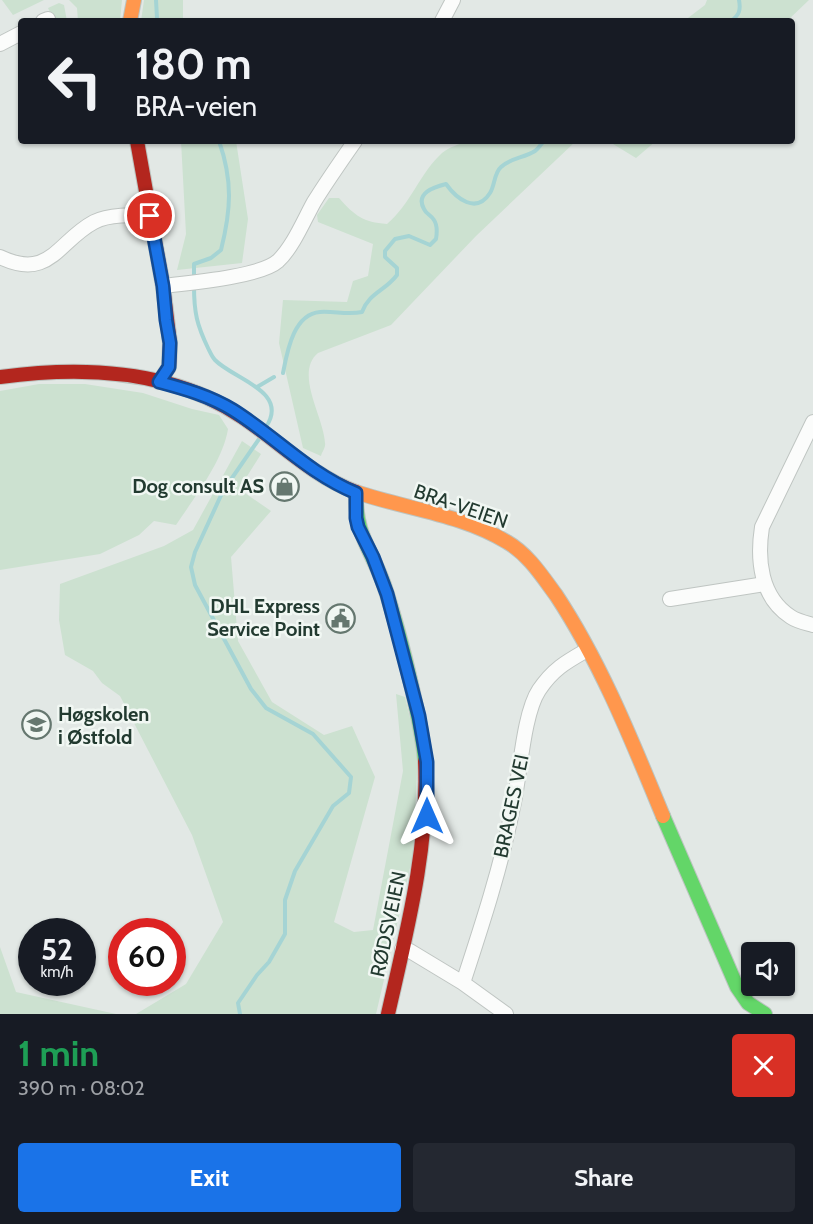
<!DOCTYPE html>
<meta charset="utf-8">
<style>
:root{--surface:#171b24;--page:#242831;--text:#f1f3f6;--muted:#9ea1a6;--accent:#1a73e8}
body{margin:0;font-family:Cabin,sans-serif;background:var(--page);color:var(--text);height:100vh;display:flex;flex-direction:column;font-size:22px;white-space:nowrap}
*{box-sizing:border-box;margin:0}
p{font-size:20px;color:var(--muted)}
.icon{flex:none;width:33px;height:33px;fill:none;stroke:currentColor;stroke-width:2;stroke-linecap:round;stroke-linejoin:round}
.map{position:relative;height:1014px;overflow:hidden}
.side{display:flex;flex-direction:column;background:var(--surface);flex:1}
.side>*{flex:none}
.guide{position:absolute;left:18px;top:18px;width:777px;height:126px;border-radius:6px;box-shadow:0 2px 4px #0004;background:#171b24;color:var(--text);overflow:hidden}
.controls{position:absolute;left:741px;top:942px;display:grid;gap:12px}
.controls a{display:grid;place-items:center;width:54px;height:54px;border-radius:6px;background:var(--surface);box-shadow:0 2px 4px #0004;font-size:30px}
.speed{position:absolute;left:18px;top:918px;display:flex;gap:12px;font-size:30px;font-weight:700;text-align:center}
.speed>*{display:grid;place-content:center;width:78px;height:78px;border-radius:50%;background:var(--surface);box-shadow:0 2px 4px #0004;line-height:1}
.speed small{font-size:15px;font-weight:400}
.speed .limit{border:9px solid #d22;background:#fff;color:#111}
.pin{position:absolute;display:grid;place-items:center;width:51px;height:51px;color:#fff;margin:-26px;border:3px solid #fff;border-radius:50%;box-shadow:0 2px 6px #0007}
.me{position:absolute;width:66px;margin:-33px;rotate:0deg;stroke-linejoin:round;filter:drop-shadow(0 0 4px #0008)}
.turn{display:flex;align-items:center;gap:21px;height:126px;padding:0 18px;font-size:27px}
.turn .icon{width:78px;height:78px;stroke-width:2.5}
.turn b{display:block;font-size:42px;line-height:51px}
.round{display:grid;place-items:center;flex:none;width:63px;height:63px;border-radius:6px;background:var(--page)}
.summary{display:flex;align-items:center;justify-content:space-between;height:102px;padding:0 18px}
h1{font-size:36px;font-weight:800;line-height:45px;color:#1e9e55}
.action{display:flex;gap:12px;margin-top:auto;padding:12px 18px}
.action a{flex:1;height:69px;border-radius:6px;background:var(--accent);color:#fff;font-size:24px;font-weight:800;line-height:69px;text-align:center}
.action a+a{background:var(--page);color:var(--text)}
.map>svg:first-child{display:block}
.green{fill:#cce1d0}
.lines{fill:none;stroke-linecap:round;stroke-linejoin:round}
.stream{stroke:#a5d4d4;stroke-width:4}
.street-casing{stroke:#bfc5c2;stroke-width:16}
.fast-casing{stroke:#bcc4c0;stroke-width:16}
.slow-casing{stroke:#bcc4c0;stroke-width:16}
.jam-casing{stroke:#bcc4c0;stroke-width:16}
.street{stroke:#fbfcfb;stroke-width:14}
.fast{stroke:#63d668;stroke-width:14}
.slow{stroke:#ff974d;stroke-width:14}
.jam{stroke:#b3261e;stroke-width:14}
.route-casing{stroke:#114b97;stroke-width:15}
.route{stroke:#1a73e8;stroke-width:10}
.labels{text-anchor:middle;stroke-width:5;stroke-linejoin:round;paint-order:stroke}
.poi-label{font-size:20px;font-weight:bold;fill:#223a30;stroke:#f1f7f3;text-anchor:end}
.street-label{font-size:20px;fill:#223a30;stroke:#f1f7f3}
</style>
<div class="map">
<svg width="813" height="1014" viewBox="0 0 813 1014">
<rect width="100%" height="100%" fill="#e2e8e5"/>
<!-- green -->
<path class="green" d="M2,0H44L13,15Z
M69,0H122L120,21H78L77,8Z
M144,0H183V21H141Z
M707,0H809L787,21H684L705,5Z
M59,3L64,5L67,21H54L48,8Z
M181,141H236L248,219L242,263L177,270L186,234Z
M468,141H576L476,236L391,325L318,353C294,373 324,417 325,443C326,447 322,452 321,456L303,448L279,343L283,300L347,302L353,281L368,276L373,244L318,222L317,215L329,198H339C355,216 363,222 387,224C410,205 420,173 442,153C449,147 460,144 468,141Z
M608,141H656L636,158Z
M39,384H85L143,393L192,409L219,415L228,429C223,461 194,498 176,525L154,521L139,535L100,554L0,570V391Z
M242,441L261,454L239,489L271,511L231,557L238,641L272,702L324,735L352,726L375,777L334,922L354,932L373,930L403,771L396,694L405,697L418,752L413,855L376,1014H136L186,984L223,922L192,835L120,696L102,683L93,671L65,655L59,620L60,584L164,546L193,530Z
M0,947L16,992L116,1014H0Z"/>
<g class="lines">
<!-- stream -->
<path class="stream" d="M155,21L157,18L156,0
M731,21C739,15 741,11 739,0
M194,279V264L211,258L221,250C231,210 233,181 219,141
M194,286C194,313 197,325 208,348C210,352 212,357 215,360C233,379 290,391 266,427
M283,373C287,353 293,314 320,312C334,311 348,315 362,312C369,293 385,291 397,275V268L385,257V251L395,239L409,236L430,245L436,239C437,233 438,226 434,220C431,215 426,214 424,209C415,193 434,187 446,184C456,198 476,215 490,193C495,185 494,173 501,167C510,158 524,158 535,151C538,149 541,144 544,141
M257,387L274,377
M240,1014L238,1003L257,975L269,962L285,934V900L295,871L333,806L349,793L351,777L313,734L266,708L251,689L195,585L191,567L195,552L223,491L259,439"/>
<defs>
<path id="street" d="M43,21L48,19
M442,21L453,0
M0,44L21,33
M0,257C50,281 58,241 94,222C109,214 132,215 150,216
M163,286C188,283 260,277 278,261C293,247 304,220 314,202C327,181 341,161 355,141
M813,422L762,527C757,559 760,597 791,617C797,621 806,623 813,625
M670,599L765,584
M402,949L410,951L463,983L506,1014
M463,983C482,925 501,867 513,807C520,777 523,714 539,690C553,669 566,662 587,650"/>
<path id="fast" d="M356,493C355,535 371,548 384,585C395,618 404,653 412,688C417,712 423,736 425,761
M663,816L737,987L748,1003L765,1014"/>
<path id="slow" d="M130,21L134,0
M356,492C406,509 461,514 507,542C528,554 542,576 556,595C601,663 632,741 663,816"/>
<path id="jam" d="M137,141L163,286L170,343L169,367L159,382
M0,377C81,366 172,369 242,417C281,443 312,476 356,492
M388,1014C407,930 429,847 425,761"/>
</defs>
<!-- street casing -->
<use href="#street" class="street-casing"/>
<!-- fast casing -->
<use href="#fast" class="fast-casing"/>
<!-- slow casing -->
<use href="#slow" class="slow-casing"/>
<!-- jam casing -->
<use href="#jam" class="jam-casing"/>
<!-- street -->
<use href="#street" class="street"/>
<!-- fast -->
<use href="#fast" class="fast"/>
<!-- slow -->
<use href="#slow" class="slow"/>
<!-- jam -->
<use href="#jam" class="jam"/>
</g>
<g class="lines">
<defs>
<path id="route" d="M150,216L163,286L166,320L170,343L169,367L159,382C185,389 210,396 233,410C276,437 308,473 356,493V518L358,527L373,557L387,594L419,716L427,762V816"/>
</defs>
<!-- route casing -->
<use href="#route" class="route-casing"/>
<!-- route -->
<use href="#route" class="route"/>
</g>
<!-- icons -->
<defs>
<symbol id="shop-ring" viewBox="-11 -11 22 22"><circle r="9.5" fill="#f1f7f3" stroke="#65776f" stroke-width="1.5"/><path d="M-5-2.5h2.3a2.7 3.5 0 0 1 5.4 0H5L5.5 6h-11ZM-1.5-2.5h3a1.5 2.3 0 0 0-3 0Z" fill="#65776f"/></symbol>
<symbol id="civic-ring" viewBox="-11 -11 22 22"><circle r="9.5" fill="#f1f7f3" stroke="#65776f" stroke-width="1.5"/><path d="M-.6-6.5H3V-4.5H.6V-3L4-1V1h2V6H-6V1h2V-1L-.6-3ZM-1.2 2.5V6h2.4V2.5Z" fill="#65776f"/></symbol>
<symbol id="university-ring" viewBox="-11 -11 22 22"><circle r="9.5" fill="#f1f7f3" stroke="#65776f" stroke-width="1.5"/><path d="M0-5L7-2L0 1L-7-2ZM-4 1L0 2.5L4 1V4Q0 6-4 4Z" fill="#65776f"/></symbol>
</defs>
<g fill-rule="evenodd">
<use href="#shop-ring" x="268" y="470" width="33" height="33"/>
<use href="#civic-ring" x="324" y="602" width="33" height="33"/>
<use href="#university-ring" x="20" y="708" width="33" height="33"/>
</g>
<g class="labels">
<!-- poi labels -->
<g class="poi-label">
<text x="264" y="493">Dog consult AS</text>
<text x="320" y="613">DHL Express<tspan x="320" dy="23">Service Point</tspan></text>
<text x="58" y="721" text-anchor="start">Høgskolen<tspan x="58" dy="23">i Østfold</tspan></text>
</g>
<!-- street labels -->
<g class="street-label">
<text transform="translate(461 506) rotate(19)" y="7">BRA-VEIEN</text>
<text transform="translate(511 806) rotate(-78)" y="7">BRAGES VEI</text>
<text transform="translate(388 924) rotate(-78)" y="7">RØDSVEIEN</text>
</g>
</g>
</svg>
<div class="controls">
<a><svg class="icon" aria-label="sound" viewBox="0 0 24 24"><path d="M4 9h4l5-4v14l-5-4H4zM17 9q2 3 0 6"/></svg></a>
</div>
<div class="speed"><div>52<small>km/h</small></div><div class="limit">60</div></div>
<div class="pin" style="left:150px;top:216px;background:#d93025"><svg class="icon" aria-label="arrive" viewBox="0 0 24 24"><path d="M6 21V4h12l-3 4 3 4H6"/></svg></div>
<svg class="me" style="left:427px;top:816px" viewBox="-20 -20 40 40"><path d="M0-17L14 15 0 8-14 15z" fill="#1a73e8" stroke="#fff" stroke-width="4"/></svg>
<div class="guide">
<div class="turn"><svg class="icon" aria-label="left" viewBox="0 0 24 24"><path d="M17 20v-9H6M10 6l-5 5 5 5"/></svg><div><b>180 m</b>BRA-veien</div></div>
</div>
</div>
<section class="side">
<div class="summary"><div><h1>1 min</h1><p>390 m · 08:02</p></div><a class="round" style="background:#d93025;color:#fff"><svg class="icon" aria-label="close" viewBox="0 0 24 24"><path d="M6 6l12 12M18 6L6 18"/></svg></a></div>
<div class="action"><a>Exit</a><a>Share</a></div>
</section>
